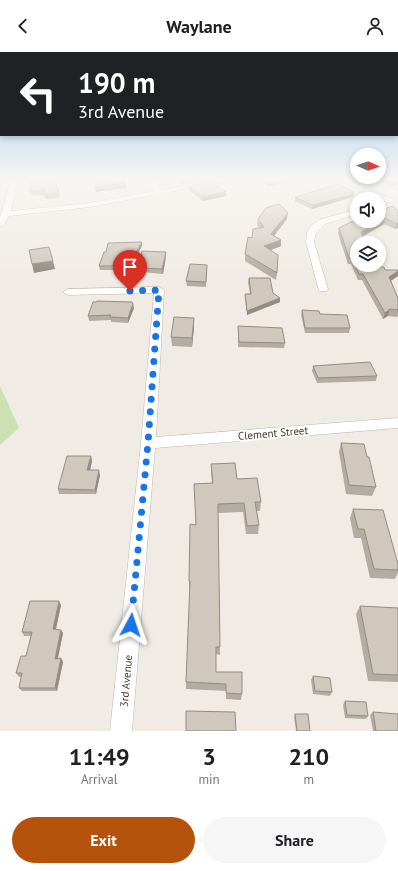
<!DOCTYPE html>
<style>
:root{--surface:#fff;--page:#f6f6f6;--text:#202124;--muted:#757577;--accent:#b45309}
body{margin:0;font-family:"PT Sans",sans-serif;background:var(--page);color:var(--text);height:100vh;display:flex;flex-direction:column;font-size:15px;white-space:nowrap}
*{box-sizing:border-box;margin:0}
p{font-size:13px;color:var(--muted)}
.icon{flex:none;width:22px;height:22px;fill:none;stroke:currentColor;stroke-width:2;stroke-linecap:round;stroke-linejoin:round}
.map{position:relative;height:679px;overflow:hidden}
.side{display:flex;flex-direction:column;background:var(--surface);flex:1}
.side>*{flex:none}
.top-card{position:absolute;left:0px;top:0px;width:398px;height:84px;box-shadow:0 2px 6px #0003;background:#202124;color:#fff;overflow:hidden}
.needle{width:26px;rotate:92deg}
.fabs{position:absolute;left:350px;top:96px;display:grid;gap:8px}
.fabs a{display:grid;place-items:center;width:36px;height:36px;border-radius:50%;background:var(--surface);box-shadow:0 2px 6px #0003;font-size:20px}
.pin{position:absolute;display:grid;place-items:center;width:34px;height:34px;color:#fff;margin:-41px -17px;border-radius:50% 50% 50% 0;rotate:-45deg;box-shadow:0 0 4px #0007}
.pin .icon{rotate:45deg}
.me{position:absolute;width:44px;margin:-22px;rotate:5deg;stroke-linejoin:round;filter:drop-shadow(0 0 3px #0008)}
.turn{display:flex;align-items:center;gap:14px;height:84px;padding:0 12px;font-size:18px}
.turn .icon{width:52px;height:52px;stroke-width:2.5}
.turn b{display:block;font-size:28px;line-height:34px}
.eta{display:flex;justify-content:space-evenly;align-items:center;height:68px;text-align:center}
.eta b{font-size:24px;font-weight:700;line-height:28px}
.primary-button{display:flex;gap:8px;margin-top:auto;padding:8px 12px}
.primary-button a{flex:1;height:46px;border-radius:24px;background:var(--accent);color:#fff;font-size:16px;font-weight:700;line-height:46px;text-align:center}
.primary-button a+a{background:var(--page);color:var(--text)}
header{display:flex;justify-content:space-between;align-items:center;height:52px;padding:0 12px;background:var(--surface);font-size:18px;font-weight:700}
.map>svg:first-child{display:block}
.green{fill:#cce0b2}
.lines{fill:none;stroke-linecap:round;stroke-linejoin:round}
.street-casing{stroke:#bdb7ac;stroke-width:1}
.street{fill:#fff;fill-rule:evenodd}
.wall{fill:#b3aca2}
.shaded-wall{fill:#928c84}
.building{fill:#d0c8bc;stroke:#928c84}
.route{stroke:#1a73e8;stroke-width:7;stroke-dasharray:0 12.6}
.labels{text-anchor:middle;stroke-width:4;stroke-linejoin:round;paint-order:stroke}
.street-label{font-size:11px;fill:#423d35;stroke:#fff}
</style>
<header><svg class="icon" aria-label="back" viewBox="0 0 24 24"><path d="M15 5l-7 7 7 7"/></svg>Waylane<svg class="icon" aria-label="person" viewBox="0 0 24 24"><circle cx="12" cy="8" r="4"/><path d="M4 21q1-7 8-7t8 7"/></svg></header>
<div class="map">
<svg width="398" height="679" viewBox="0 0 398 679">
<rect width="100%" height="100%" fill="#f0ece5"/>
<!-- green -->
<path class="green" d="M0,334L19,376L0,393Z"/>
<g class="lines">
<defs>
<path id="street" d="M11,128H18L11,159L90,151L154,139L149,128H155L161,138L214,128H227L223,130L90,155L9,164L3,174H0V165Z
M338,128H347L394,148L390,150H387Z
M357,157V162L325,172L316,181L314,190L328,237L327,239H319L306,190L307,181L311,174L319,168Z
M159,235L164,238L156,385L398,366V376L155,396L132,679H110L141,391L154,241L68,243L63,240L68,237Z"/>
</defs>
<!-- street casing -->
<use href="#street" class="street-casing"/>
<!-- street -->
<use href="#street" class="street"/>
</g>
<!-- wall -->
<path class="wall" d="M32,128L59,141L60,146L45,147L44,143H32L30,139Z
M176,128H204L182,132Z
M257,128H299L268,134Z
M378,128H398V132L391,134Z
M189,134L226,144L203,149L189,138Z
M354,140L353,145L312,157L295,149V145Z
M398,158V176L395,177L384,172L363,184L357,191L380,215L391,229L398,246V263L397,265L388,264L383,267L362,228H358L351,212H348L338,182L339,176Z
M258,167H287L274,184L281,188V194L270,198L277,221L276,228L245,209V202L252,186L259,175L257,173Z
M142,190V194L131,213H115L113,218H100L99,214L106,200Z
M166,204L163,222L142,220V215H140L139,211Z
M207,218L206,235L187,234L186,229Z
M249,226L273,241L280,250L247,263L245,246V242H250L248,230Z
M134,256L128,271L111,270V268L89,269L88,264Z
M302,258L320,262L350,276L349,281H305L301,263Z
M238,274L285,291L284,296L238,295Z
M194,275L192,295L172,294L171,285Z
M313,314L377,324L376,329L317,331L312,319Z
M341,391L367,405L376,435L372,444L346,442L339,400Z
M91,404L92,409L90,418L100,423L96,442H59L58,437Z
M211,412L237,427L261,450L260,459H257L259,473L258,482H246L243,460L218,461L220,595V603L216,602V620L242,642L241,648L226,647V639L186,637V630L190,537H189V529L196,473L194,432H212L211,421Z
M353,457L398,512V521L395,527L370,526L361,486H354L350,466Z
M61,553L56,577L63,581L58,606H61L63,610L57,639H22L19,636L22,625H19L16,621L26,604L31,584H24L22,580Z
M360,554L398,556V630L368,629L356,562Z
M313,624L332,640L330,644L313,642L311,628Z
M345,649L368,664L366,667L345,666L343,653Z
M373,660L398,679H373L370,663Z
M295,662L310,679H296L294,665Z"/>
<!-- shaded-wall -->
<path class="shaded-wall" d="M182,128H204L182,132Z
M269,128H299L268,134Z
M398,128V132L391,134L392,129Z
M126,130L127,136L111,138L110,141L109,138L96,140L95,135Z
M226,140V144L203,149V145Z
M354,140L353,145L312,157L313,153Z
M288,161L287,167L270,188L271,182Z
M385,166L384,172L360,186L361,180Z
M398,171V176L395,177L397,172Z
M281,188V194L263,201L264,194Z
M142,190V194L131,213V209Z
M166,200V204L163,222L162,217Z
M53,209L55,217L34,221L32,212Z
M114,209L115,213L113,218V214Z
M398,219V224L388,231L389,225Z
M280,246V250L247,263V259Z
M133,252L134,256L128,271V266Z
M390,257L388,264L383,267L385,261Z
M194,266V275L192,295V286Z
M91,404L92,409L89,423L87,418Z
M99,418L100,423L96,442L95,438Z
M59,549L61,553L55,581L53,577Z
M61,578L63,581L57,610L55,607Z
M61,606L63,610L57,639L55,636Z"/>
<!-- building -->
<path class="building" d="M32,128H55L59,141L44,142L45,138L30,139Z
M98,128H124L126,130L110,132L109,136V133L95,135Z
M212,130L226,140L203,145L189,134Z
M338,132L354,140H351L354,142L313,153L295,145Z
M279,152L288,161L271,182L281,188L264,194L278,203L277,221L245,202L248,185L252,186L253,177L264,175L258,167L266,156Z
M393,154L396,158H398V171L397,172L385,166L361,180L366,191H357V213H379L380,215H384L385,218H398V219L389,225L398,246V258L390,257L385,261L363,222H359L352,206H349L339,176L349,171L357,168V169H379V159Z
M142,190L131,209H114L113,214H99L104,200H106L108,191Z
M49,195L53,209L32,212L29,198Z
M142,199L166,200L162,217L142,216L143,211H139Z
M190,212L207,213L206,230L186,229Z
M249,226H270L273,241L280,246L247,259L245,242H251Z
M97,249L132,250L133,252L128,266L110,265L111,263L88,264L93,250H96Z
M302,258L319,259L320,262L347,263L350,276H305Z
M174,265L194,266L192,286L171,285Z
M238,274L282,276L285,291L239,290Z
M370,310L377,324L318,326L313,314Z
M341,391L364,392L367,405H369L376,435L349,433Z
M67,404H91L87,418H99L95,438L58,437Z
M235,411L237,427L257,426L261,450H255L259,473L247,474L244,451L218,452L220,595H216V620H242V642L226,641V632L186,630L190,529H189L190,472L196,473L194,432L213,431L211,412Z
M353,457L383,458L398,512V518L374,517L364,477H358Z
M30,549H59L53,577L61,578L55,607L61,606L55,636H19L22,621H16L21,604H26L32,580H22Z
M360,554L398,556V623L373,622Z
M313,624L330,626L332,640L315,639Z
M345,649L366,650L368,664L347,663Z
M186,659L235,660L236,679H186Z
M373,660L398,662V679H376Z
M295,662H308L310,679H297Z"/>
<!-- sky -->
<linearGradient id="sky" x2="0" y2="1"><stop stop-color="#8ebee8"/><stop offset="0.57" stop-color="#f8f6f3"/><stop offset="1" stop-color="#f8f6f3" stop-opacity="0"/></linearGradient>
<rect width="398" height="223" fill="url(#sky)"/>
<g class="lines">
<!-- route -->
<path class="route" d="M130,239L159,238L148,391L131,573"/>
</g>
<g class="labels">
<!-- street labels -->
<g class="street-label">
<text transform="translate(273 381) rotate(-5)" y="4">Clement Street</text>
<text transform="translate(126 629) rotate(-85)" y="4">3rd Avenue</text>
</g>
</g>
</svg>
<div class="fabs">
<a><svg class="needle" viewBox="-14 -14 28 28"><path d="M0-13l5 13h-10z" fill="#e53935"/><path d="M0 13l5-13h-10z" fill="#757577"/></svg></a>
<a><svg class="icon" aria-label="sound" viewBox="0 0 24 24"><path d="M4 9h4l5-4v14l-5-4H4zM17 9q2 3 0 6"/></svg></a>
<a><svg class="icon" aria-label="layers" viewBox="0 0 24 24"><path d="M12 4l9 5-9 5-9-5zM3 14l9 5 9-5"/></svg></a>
</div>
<div class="pin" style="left:130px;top:239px;background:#d93025"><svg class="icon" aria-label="arrive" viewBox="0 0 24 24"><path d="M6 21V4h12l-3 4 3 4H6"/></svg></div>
<svg class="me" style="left:131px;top:573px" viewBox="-20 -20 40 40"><path d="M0-17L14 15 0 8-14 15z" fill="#1a73e8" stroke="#fff" stroke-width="4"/></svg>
<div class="top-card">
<div class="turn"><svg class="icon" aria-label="left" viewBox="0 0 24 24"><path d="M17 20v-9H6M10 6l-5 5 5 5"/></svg><div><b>190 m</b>3rd Avenue</div></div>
</div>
</div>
<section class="side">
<div class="eta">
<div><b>11:49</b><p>Arrival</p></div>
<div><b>3</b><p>min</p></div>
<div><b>210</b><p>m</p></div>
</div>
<div class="primary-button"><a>Exit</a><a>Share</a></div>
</section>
